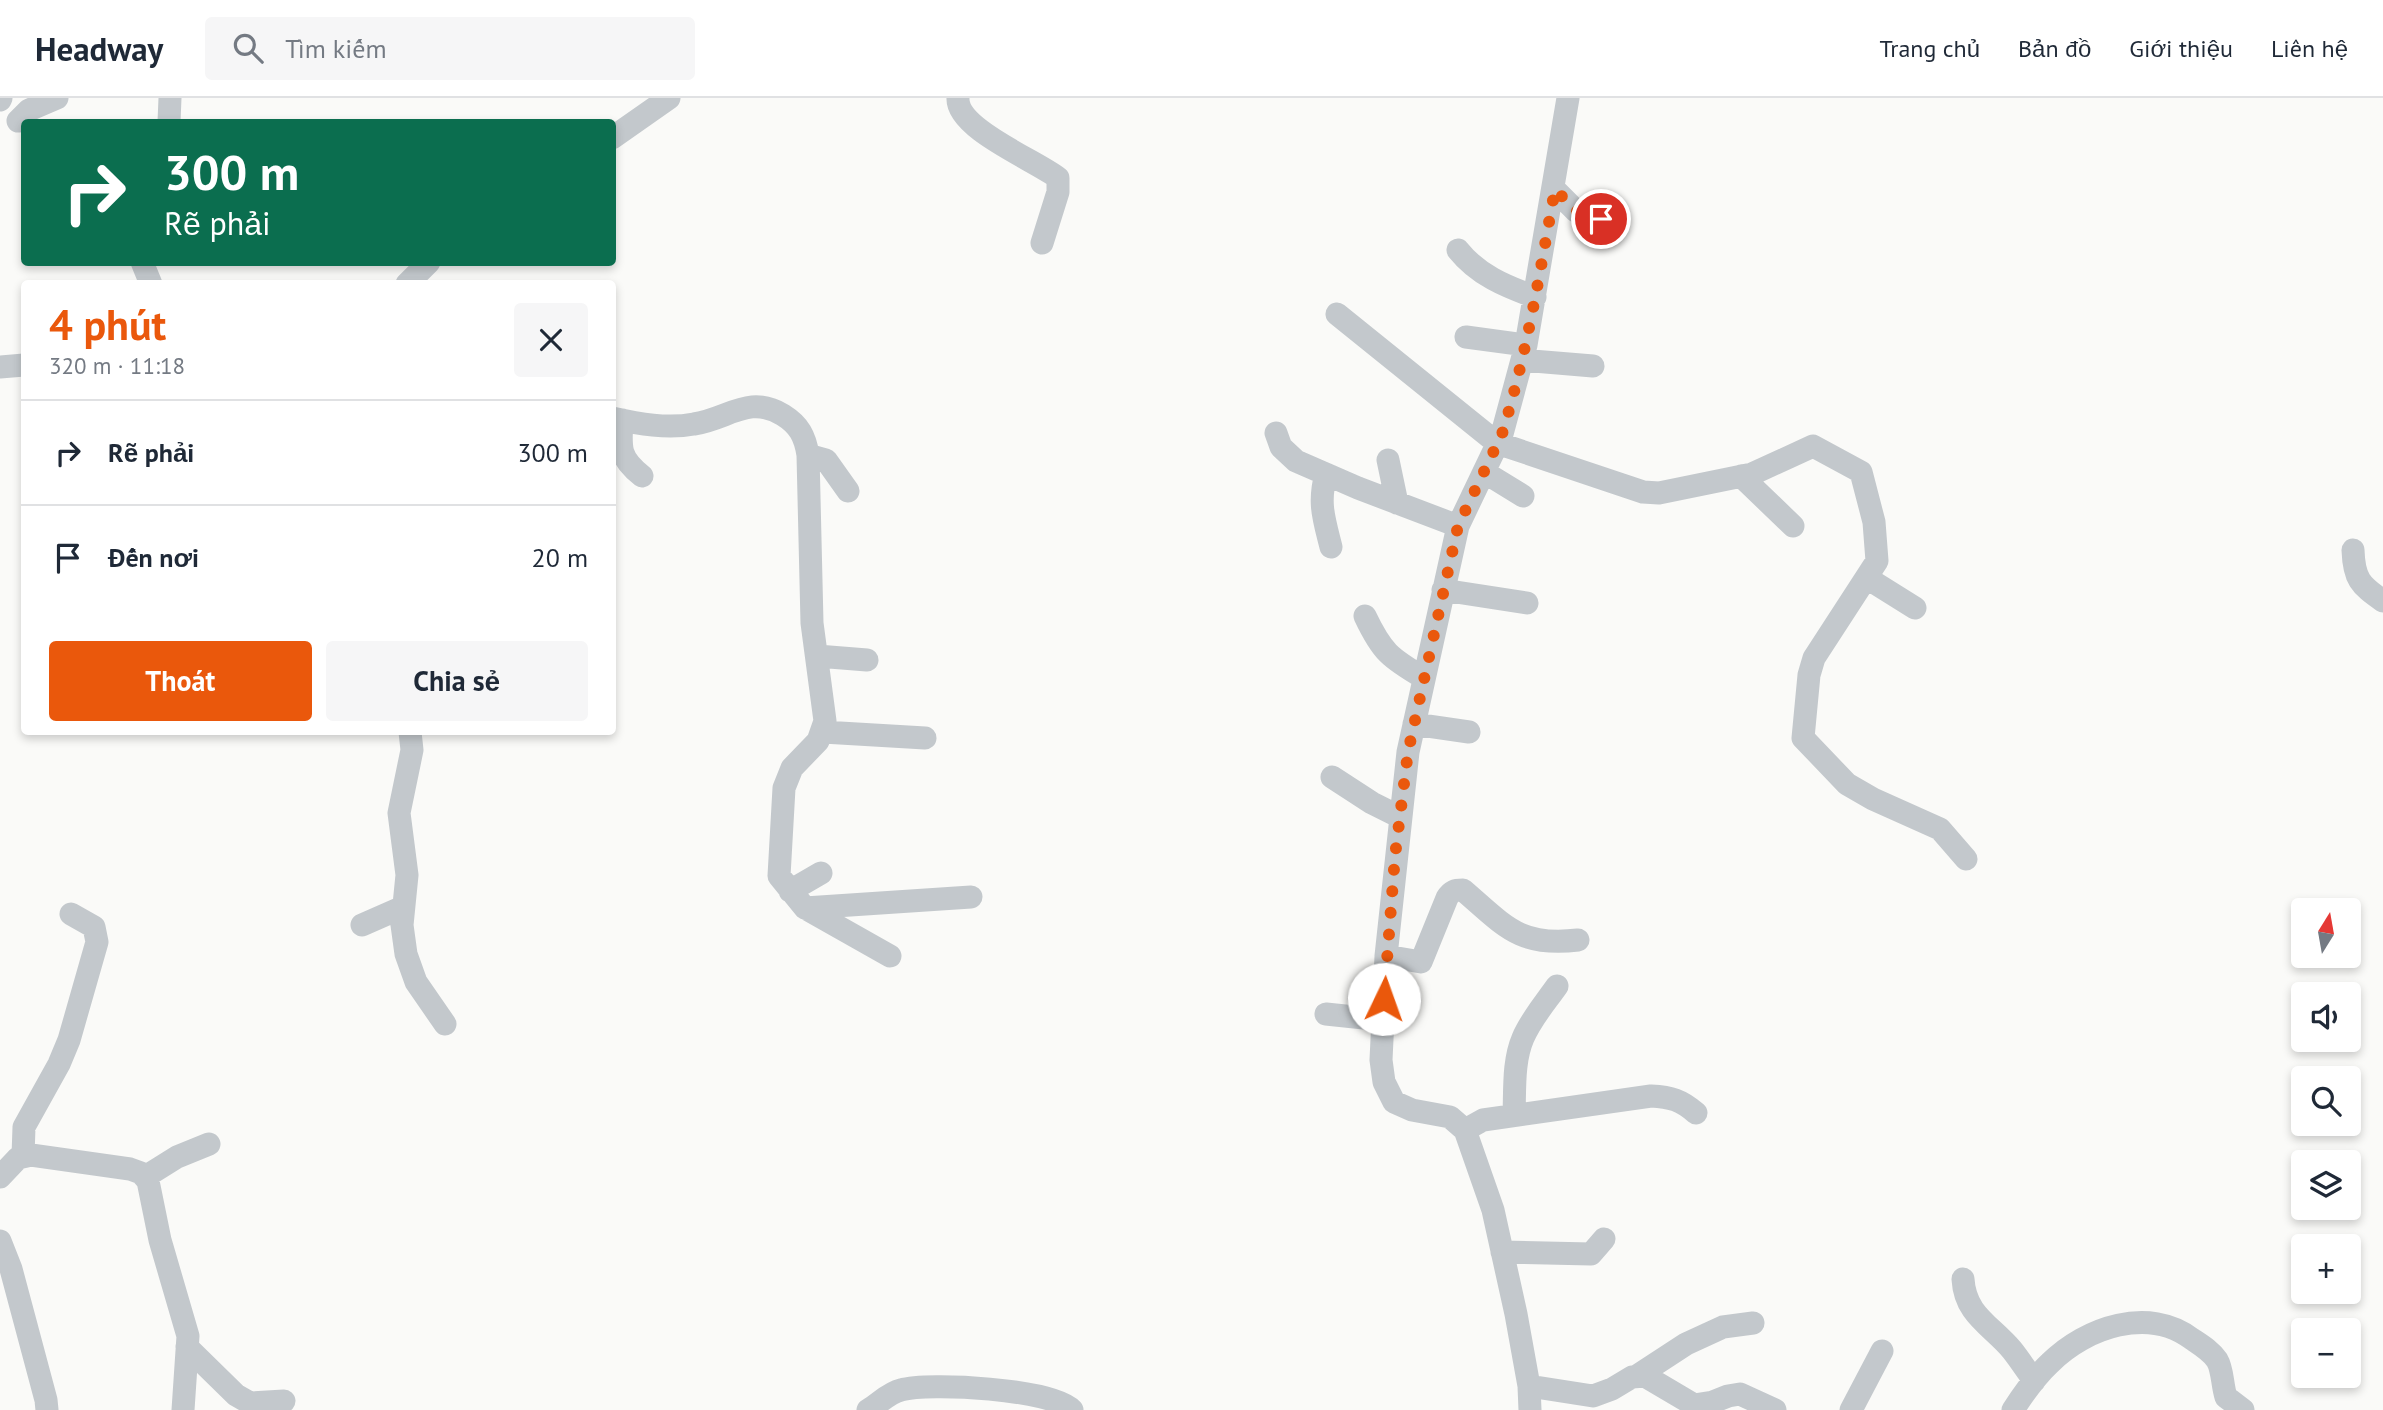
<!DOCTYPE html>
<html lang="vi">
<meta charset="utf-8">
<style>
:root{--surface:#fff;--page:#f6f6f7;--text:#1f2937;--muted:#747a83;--line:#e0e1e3;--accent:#ea580c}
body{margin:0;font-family:"PT Sans",sans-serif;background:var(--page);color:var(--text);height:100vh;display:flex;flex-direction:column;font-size:26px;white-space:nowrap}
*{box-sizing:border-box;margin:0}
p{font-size:23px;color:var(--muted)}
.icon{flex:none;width:38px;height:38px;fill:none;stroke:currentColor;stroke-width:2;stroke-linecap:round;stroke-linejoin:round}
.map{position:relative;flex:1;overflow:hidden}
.drawer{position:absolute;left:21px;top:182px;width:595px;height:455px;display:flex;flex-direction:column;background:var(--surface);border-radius:7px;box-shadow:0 4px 10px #0003}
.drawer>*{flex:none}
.top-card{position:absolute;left:21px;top:21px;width:595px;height:147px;border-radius:7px;box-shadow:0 4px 10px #0003;background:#0b6e4f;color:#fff;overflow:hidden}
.needle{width:46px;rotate:11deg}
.fabs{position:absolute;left:2291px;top:800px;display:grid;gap:14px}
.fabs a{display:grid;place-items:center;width:70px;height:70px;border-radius:7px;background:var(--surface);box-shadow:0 4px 10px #0003;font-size:35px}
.pin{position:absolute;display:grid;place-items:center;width:60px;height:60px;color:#fff;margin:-30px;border:4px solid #fff;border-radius:50%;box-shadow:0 2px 7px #0007}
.me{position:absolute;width:77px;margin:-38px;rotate:3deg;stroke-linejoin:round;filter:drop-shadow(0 0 5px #0008)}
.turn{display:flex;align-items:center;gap:24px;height:147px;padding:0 28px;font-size:32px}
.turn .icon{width:91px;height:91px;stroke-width:2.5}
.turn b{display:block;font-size:49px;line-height:60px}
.round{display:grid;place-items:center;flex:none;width:74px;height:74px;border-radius:7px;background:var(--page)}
.overview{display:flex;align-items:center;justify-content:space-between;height:119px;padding:0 28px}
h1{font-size:42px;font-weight:800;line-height:52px;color:var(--accent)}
.action{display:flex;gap:14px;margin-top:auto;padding:14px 28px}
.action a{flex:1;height:80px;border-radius:7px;background:var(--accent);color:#fff;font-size:28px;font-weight:800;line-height:80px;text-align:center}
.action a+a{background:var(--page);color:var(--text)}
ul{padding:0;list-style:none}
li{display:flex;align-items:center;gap:21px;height:105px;padding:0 28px;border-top:2px solid var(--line)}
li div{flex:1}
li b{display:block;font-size:26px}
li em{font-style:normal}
header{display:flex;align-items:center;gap:42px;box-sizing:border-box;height:98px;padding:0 35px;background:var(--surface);border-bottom:2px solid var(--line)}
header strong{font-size:33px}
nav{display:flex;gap:38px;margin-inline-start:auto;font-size:24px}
.search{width:490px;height:63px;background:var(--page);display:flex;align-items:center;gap:18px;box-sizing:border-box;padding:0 24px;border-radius:7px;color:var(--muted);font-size:26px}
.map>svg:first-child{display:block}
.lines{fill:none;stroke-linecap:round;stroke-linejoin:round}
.minor{stroke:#c3c8cc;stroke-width:23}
.route{stroke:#ea580c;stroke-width:12;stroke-dasharray:0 21.6}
</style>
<header>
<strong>Headway</strong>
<div class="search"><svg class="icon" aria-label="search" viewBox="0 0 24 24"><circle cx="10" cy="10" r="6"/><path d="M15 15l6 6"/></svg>Tìm kiếm</div>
<nav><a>Trang chủ</a><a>Bản đồ</a><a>Giới thiệu</a><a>Liên hệ</a></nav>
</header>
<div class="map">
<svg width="2383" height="1312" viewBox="0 0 2383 1312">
<rect width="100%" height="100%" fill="#fafaf8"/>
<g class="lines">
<!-- minor -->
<path class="minor" d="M958,0C956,31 1037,63 1058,80V94L1042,145
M0,2L1,0
M18,23L29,12L57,0
M169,24L170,0
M612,40L669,0
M1554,91L1576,113L1601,121
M1458,152C1478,177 1505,188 1535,199
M142,164L151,186
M407,186L429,164
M1337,216L1497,345L1643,394L1659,395L1752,376L1813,348L1861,374L1874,424L1877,463L1814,560L1809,577L1803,640L1847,686L1873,701L1940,731L1966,761
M1466,239L1526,247
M1522,262L1593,268
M0,269L24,267
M612,320C639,326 667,331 694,326C728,321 749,296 783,317C799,327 805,338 808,357L812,525L825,623L818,643L792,670L784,690L779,778L805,810L890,858
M622,322C620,350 619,360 642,378
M1276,335L1281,349L1296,363L1358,390L1458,428
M808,357L826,362L848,393
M1388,362L1397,405
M1484,374L1523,398
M1326,376C1318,405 1324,421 1331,449
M1741,378L1793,428
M2353,452C2354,481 2360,487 2383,503
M1867,480L1915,510
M1443,492L1527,505
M1365,518C1382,554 1390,560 1424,580
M817,558L867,562
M1414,626L1469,634
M410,634L412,652L399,715L407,777L402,827L406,856L416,884L445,926
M823,634L925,640
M1332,679L1372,705L1400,719
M790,793L821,775
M805,810L971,799
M362,827L403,809
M1386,858L1421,864L1447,800C1451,793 1455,792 1463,792C1505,828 1519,849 1578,842
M1326,916L1383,922
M1514,1017C1515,992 1513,963 1523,940C1531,921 1545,905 1557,888
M1465,1032L1483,1022L1651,998C1671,999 1681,1002 1696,1015
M23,1058L24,1029L59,966L69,942L97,844L94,829L71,816
M0,1079L18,1060L31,1057L130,1071L141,1075L148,1083L160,1142L188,1238L183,1312
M145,1079L177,1059L209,1046
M0,1143L11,1171L46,1302L47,1312
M1502,1154L1591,1156L1604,1141
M1963,1181C1965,1217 1991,1227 2012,1252C2020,1262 2027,1273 2034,1283
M187,1249L236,1297L250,1305L284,1303
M1637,1278L1686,1246L1723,1229L1753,1225
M1529,1288L1593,1298L1612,1291L1632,1279L1645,1278L1694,1307L1713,1304L1728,1298L1740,1296L1775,1312
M868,1312C879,1306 888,1295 901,1292C929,1284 1052,1291 1072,1312
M1530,1312L1529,1288L1516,1216L1493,1112L1465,1032L1450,1019L1412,1012L1394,1004L1384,984L1381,962L1386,858L1408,654L1458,428L1502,336L1526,247L1568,0
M1851,1312L1882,1253
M2013,1312C2024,1295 2036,1278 2050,1265C2086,1229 2149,1208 2192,1241C2201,1247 2211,1253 2217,1262C2223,1272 2222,1287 2226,1299L2243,1312"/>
</g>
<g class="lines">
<!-- route -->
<path class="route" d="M1384,901L1395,758L1408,654L1458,428L1502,336C1527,256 1540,173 1555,91L1576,113L1601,121"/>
</g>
</svg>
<div class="fabs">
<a><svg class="needle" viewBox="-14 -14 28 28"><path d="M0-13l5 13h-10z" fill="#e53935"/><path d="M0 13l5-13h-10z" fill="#747a83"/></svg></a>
<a><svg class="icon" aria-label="sound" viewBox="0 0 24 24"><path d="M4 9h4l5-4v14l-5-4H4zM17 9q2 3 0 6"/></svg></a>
<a><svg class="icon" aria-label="search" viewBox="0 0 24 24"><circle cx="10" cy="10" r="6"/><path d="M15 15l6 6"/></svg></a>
<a><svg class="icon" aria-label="layers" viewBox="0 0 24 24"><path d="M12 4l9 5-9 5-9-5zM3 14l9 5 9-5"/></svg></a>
<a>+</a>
<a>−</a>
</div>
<div class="pin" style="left:1601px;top:121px;background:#d93025"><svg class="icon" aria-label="arrive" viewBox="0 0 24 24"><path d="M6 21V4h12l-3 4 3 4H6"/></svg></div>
<svg class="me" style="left:1384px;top:901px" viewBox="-20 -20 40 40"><circle r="19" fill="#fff"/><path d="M0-13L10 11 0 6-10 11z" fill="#ea580c"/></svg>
<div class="top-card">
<div class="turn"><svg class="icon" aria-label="right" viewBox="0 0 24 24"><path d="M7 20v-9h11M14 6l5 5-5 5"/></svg><div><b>300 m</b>Rẽ phải</div></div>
</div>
<section class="drawer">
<div class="overview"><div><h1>4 phút</h1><p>320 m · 11:18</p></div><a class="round"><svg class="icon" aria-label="close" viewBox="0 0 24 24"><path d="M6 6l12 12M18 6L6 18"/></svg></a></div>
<ul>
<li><svg class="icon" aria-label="right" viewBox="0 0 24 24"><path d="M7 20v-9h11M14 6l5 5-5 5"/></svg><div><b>Rẽ phải</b></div><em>300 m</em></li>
<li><svg class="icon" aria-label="arrive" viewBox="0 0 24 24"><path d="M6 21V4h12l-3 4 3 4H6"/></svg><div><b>Đến nơi</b></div><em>20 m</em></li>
</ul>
<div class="action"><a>Thoát</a><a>Chia sẻ</a></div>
</section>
</div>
